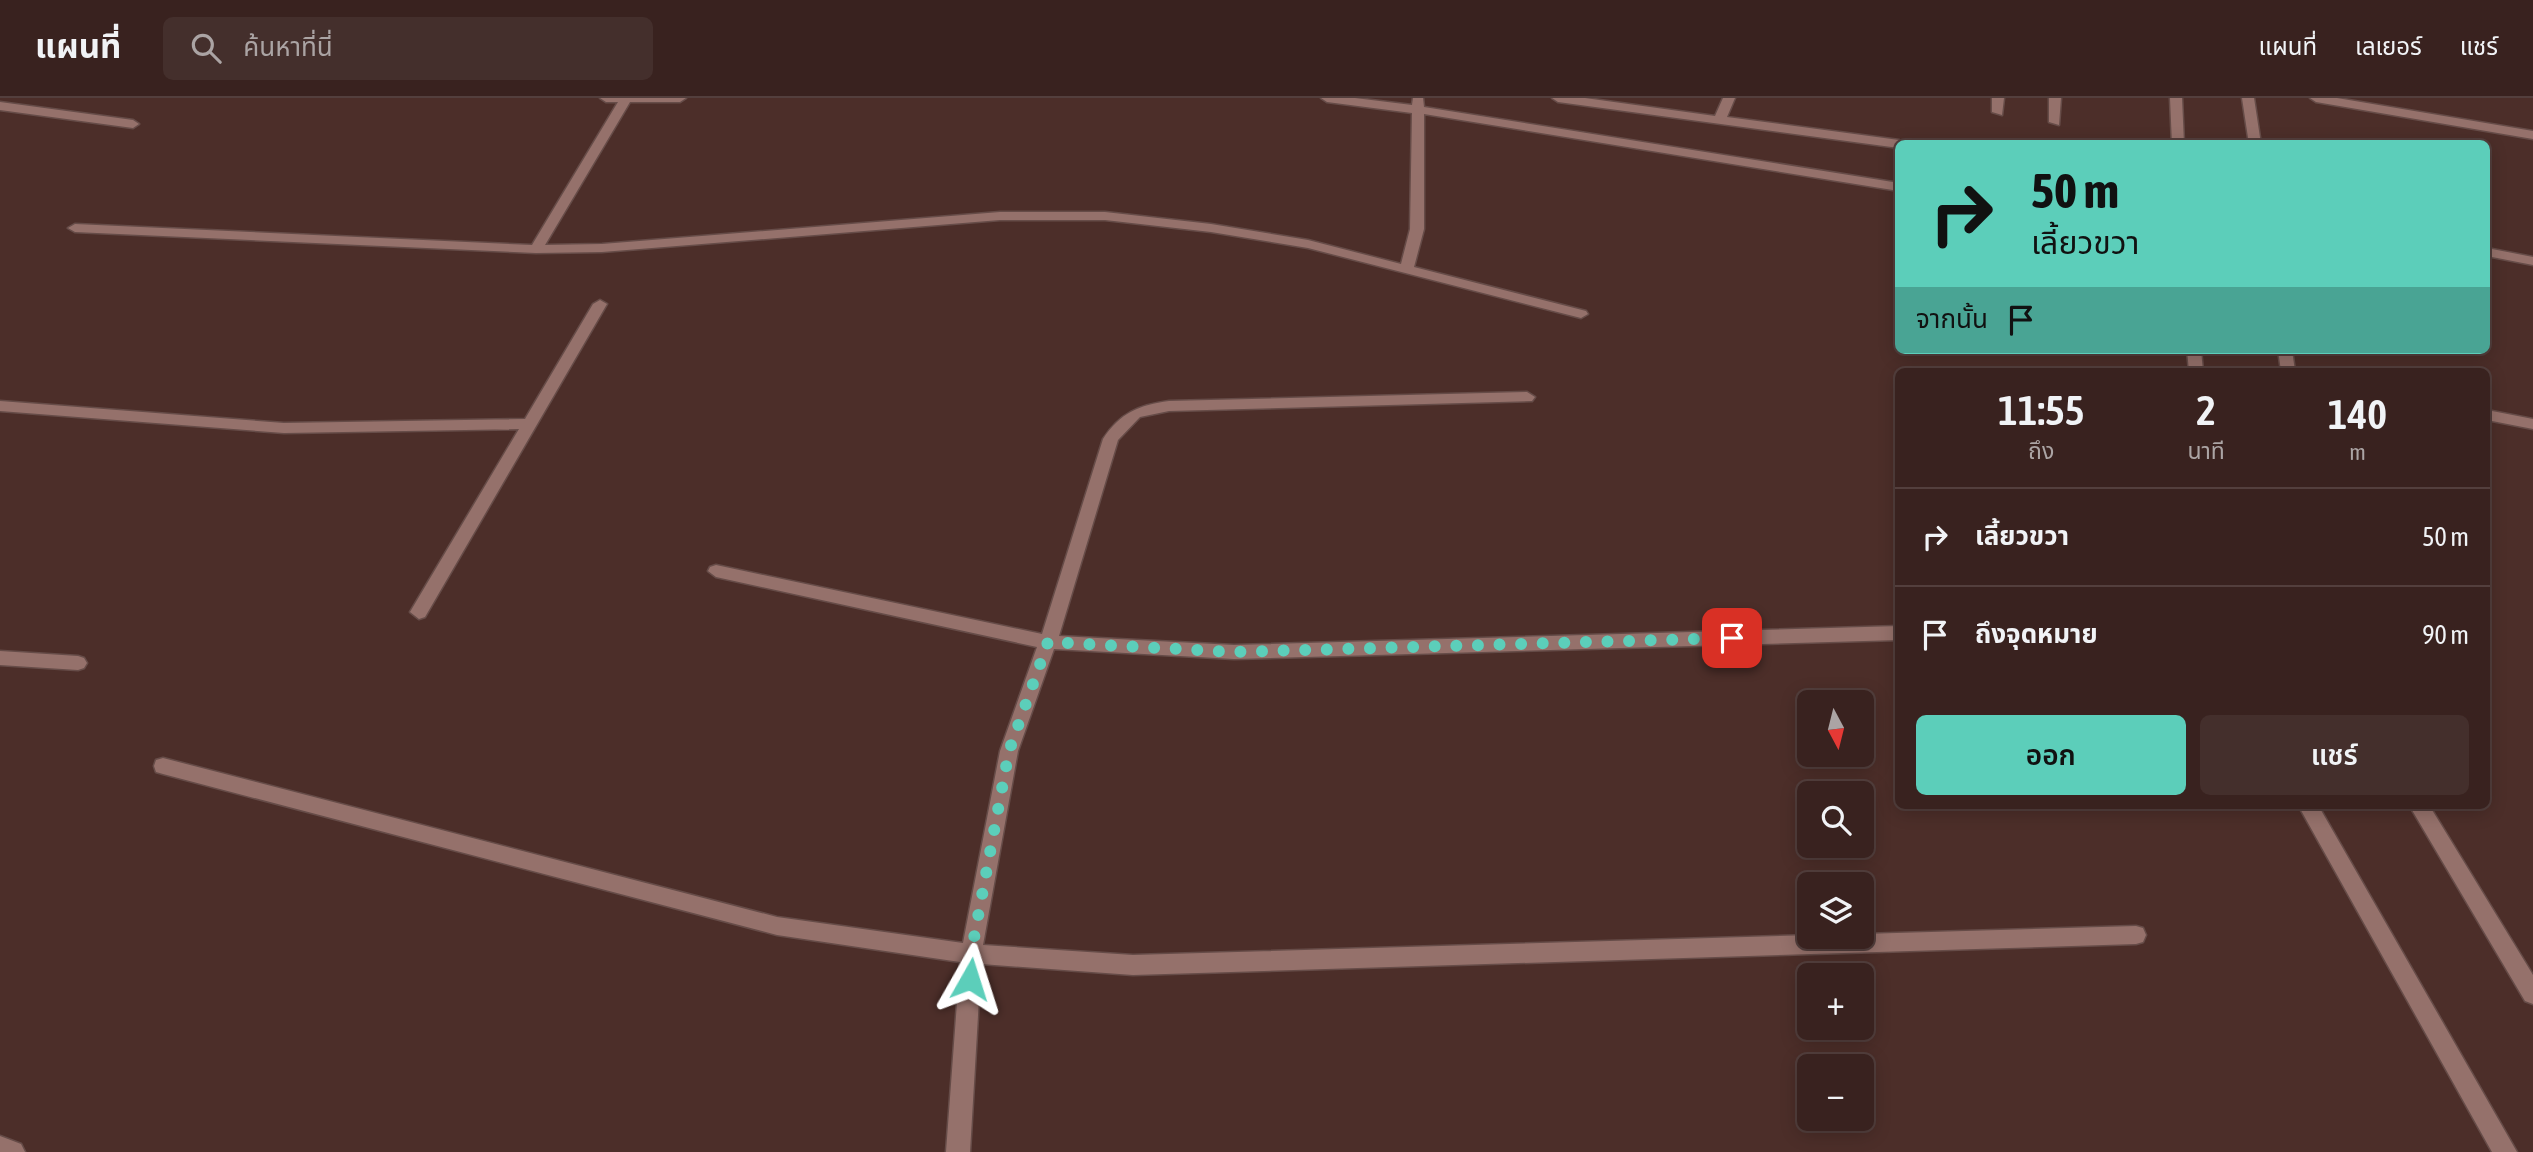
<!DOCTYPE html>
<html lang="th">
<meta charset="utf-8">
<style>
:root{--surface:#39221f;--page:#442f2c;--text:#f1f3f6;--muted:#aba4a4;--line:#533f3d;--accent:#5cceba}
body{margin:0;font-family:"Asap Condensed","Noto Sans Thai",sans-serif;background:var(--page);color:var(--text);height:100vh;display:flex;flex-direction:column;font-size:26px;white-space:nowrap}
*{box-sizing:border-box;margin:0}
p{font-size:23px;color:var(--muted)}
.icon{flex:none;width:38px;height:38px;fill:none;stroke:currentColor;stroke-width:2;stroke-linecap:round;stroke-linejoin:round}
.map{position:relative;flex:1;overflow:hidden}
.drawer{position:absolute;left:1895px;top:270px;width:595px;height:441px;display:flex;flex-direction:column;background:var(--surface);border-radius:10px;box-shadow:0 4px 18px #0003,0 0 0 2px var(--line)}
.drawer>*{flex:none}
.top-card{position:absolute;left:1895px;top:42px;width:595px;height:214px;border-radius:10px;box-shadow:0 4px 18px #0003,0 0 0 2px var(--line);background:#5cceba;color:#111;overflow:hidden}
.needle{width:46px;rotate:173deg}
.controls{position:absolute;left:1797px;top:592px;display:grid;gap:14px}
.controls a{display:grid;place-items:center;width:77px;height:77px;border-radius:10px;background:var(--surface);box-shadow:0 4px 18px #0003,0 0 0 2px var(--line);font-size:35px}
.pin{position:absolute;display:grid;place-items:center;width:60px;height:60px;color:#fff;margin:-30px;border-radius:14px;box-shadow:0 4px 10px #0006}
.me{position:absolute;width:77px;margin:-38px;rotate:6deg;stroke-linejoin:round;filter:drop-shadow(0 0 5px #0008)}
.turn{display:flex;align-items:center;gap:24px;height:147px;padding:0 21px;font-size:32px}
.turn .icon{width:91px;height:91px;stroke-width:2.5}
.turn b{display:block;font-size:49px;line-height:60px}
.then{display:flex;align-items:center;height:66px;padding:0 21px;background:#0003;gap:14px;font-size:26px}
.eta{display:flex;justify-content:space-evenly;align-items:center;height:119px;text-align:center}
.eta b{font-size:42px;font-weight:600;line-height:49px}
.cta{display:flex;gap:14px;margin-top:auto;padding:14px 21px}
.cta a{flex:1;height:80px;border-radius:10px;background:var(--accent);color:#111;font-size:28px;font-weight:600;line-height:80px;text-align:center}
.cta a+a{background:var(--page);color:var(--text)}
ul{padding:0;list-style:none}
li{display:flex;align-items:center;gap:21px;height:98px;padding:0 21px;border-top:2px solid var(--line)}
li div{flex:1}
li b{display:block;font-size:26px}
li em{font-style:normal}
header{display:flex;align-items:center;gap:42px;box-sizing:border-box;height:98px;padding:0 35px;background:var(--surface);border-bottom:2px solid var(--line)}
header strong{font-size:33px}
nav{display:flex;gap:38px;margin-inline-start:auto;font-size:24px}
.search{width:490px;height:63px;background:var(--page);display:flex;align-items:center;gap:18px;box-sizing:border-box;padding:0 24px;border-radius:10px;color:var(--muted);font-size:26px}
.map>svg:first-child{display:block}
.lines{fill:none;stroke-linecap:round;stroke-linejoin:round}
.lane-casing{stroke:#664c48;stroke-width:3}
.street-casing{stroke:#664c48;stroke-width:3}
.lane{fill:#95716b;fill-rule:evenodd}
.street{fill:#95716b;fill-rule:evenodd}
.route{stroke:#5cceba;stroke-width:12;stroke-dasharray:0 21.6}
</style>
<header>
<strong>แผนที่</strong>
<div class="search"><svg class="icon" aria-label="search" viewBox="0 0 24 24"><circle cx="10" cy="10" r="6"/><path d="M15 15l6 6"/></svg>ค้นหาที่นี่</div>
<nav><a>แผนที่</a><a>เลเยอร์</a><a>แชร์</a></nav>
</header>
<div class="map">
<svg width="2533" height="1054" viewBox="0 0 2533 1054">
<rect width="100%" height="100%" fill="#4c2e29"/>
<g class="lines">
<defs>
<path id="lane" d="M1992,0H2004L2002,17L1992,14Z
M2049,0H2061L2059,27L2049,24Z"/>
<path id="street" d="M600,0H686L680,4H630L545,147L602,146L1000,114H1105L1211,126L1308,142L1401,166L1410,131L1412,15L1327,4L1321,0H1355L1412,7L1413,0H1423L1424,9L1899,85V93L1424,16V131L1414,169L1586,213L1588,216L1581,220L1308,150L1211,134L1105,122H1000L602,154L536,155L75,134L68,130L75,126L532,147L618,4H606Z
M1552,0H1585L1715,18L1723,0H1735L1727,19L1899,42L1905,46H1899V50L1558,4Z
M2170,0H2182L2184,46H2172Z
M2242,0H2254L2261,46H2249Z
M2310,0H2337L2533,33V41L2316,4Z
M0,4L133,22L139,26L133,30L0,12Z
M2487,150L2533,159V167L2487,158Z
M600,202L607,206L425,519L419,521L410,514L519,331L284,335L0,313V303L284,325L525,321L593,206Z
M2187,252H2201L2203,273H2189Z
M2278,252H2292L2295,273H2281Z
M1527,294L1535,299L1532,303L1169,313L1140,319L1118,342L1059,538L1234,547L1899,528V542L1234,561L1054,551L1018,653L983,847L1133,857L1810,837L1862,838V836L2136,828L2143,830L2146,837L2143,844L2136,846L1133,877L981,866L970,1054H946L960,864L777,837L163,676L156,674L154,668L156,662L163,660L777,819L963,845L1000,653L1037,549L716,479L708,473L710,469L716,467L1042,536L1103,341C1120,315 1139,307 1169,303Z
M2487,312L2533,321V331L2487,322Z
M0,553L78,558L84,560L87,565L84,570L78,572L0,567Z
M2298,707H2318L2517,1054H2492Z
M2409,707H2429L2533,877V906L2525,903Z
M0,1038L21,1046L25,1054H0Z"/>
</defs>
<!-- lane casing -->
<use href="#lane" class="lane-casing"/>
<!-- street casing -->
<use href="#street" class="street-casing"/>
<!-- lane -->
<use href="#lane" class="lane"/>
<!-- street -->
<use href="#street" class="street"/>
</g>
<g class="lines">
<!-- route -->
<path class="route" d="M970,881L971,856L1009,653L1048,544L1234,554L1732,540"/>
</g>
</svg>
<div class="controls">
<a><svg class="needle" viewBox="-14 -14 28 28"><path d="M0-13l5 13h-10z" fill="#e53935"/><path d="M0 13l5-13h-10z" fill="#aba4a4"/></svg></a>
<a><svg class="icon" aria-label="search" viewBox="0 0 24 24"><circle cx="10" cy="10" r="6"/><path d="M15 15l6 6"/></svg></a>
<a><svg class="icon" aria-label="layers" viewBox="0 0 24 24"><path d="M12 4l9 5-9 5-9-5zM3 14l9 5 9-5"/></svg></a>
<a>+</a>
<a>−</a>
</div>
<div class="pin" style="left:1732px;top:540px;background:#d93025"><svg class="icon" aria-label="arrive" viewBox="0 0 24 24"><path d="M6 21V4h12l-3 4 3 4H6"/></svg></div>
<svg class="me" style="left:970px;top:881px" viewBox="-20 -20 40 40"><path d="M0-17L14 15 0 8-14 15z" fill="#5cceba" stroke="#fff" stroke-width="4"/></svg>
<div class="top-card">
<div class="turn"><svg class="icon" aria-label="right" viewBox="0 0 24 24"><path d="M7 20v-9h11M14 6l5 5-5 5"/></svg><div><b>50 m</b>เลี้ยวขวา</div></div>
<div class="then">จากนั้น<svg class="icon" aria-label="arrive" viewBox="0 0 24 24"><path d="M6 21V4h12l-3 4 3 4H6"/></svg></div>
</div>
<section class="drawer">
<div class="eta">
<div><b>11:55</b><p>ถึง</p></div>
<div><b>2</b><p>นาที</p></div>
<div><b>140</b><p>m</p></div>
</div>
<ul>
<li><svg class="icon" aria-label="right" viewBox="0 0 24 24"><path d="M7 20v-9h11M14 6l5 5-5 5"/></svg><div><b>เลี้ยวขวา</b></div><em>50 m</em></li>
<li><svg class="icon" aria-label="arrive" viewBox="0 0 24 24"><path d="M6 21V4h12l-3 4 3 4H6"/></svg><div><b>ถึงจุดหมาย</b></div><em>90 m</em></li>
</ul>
<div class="cta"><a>ออก</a><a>แชร์</a></div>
</section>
</div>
